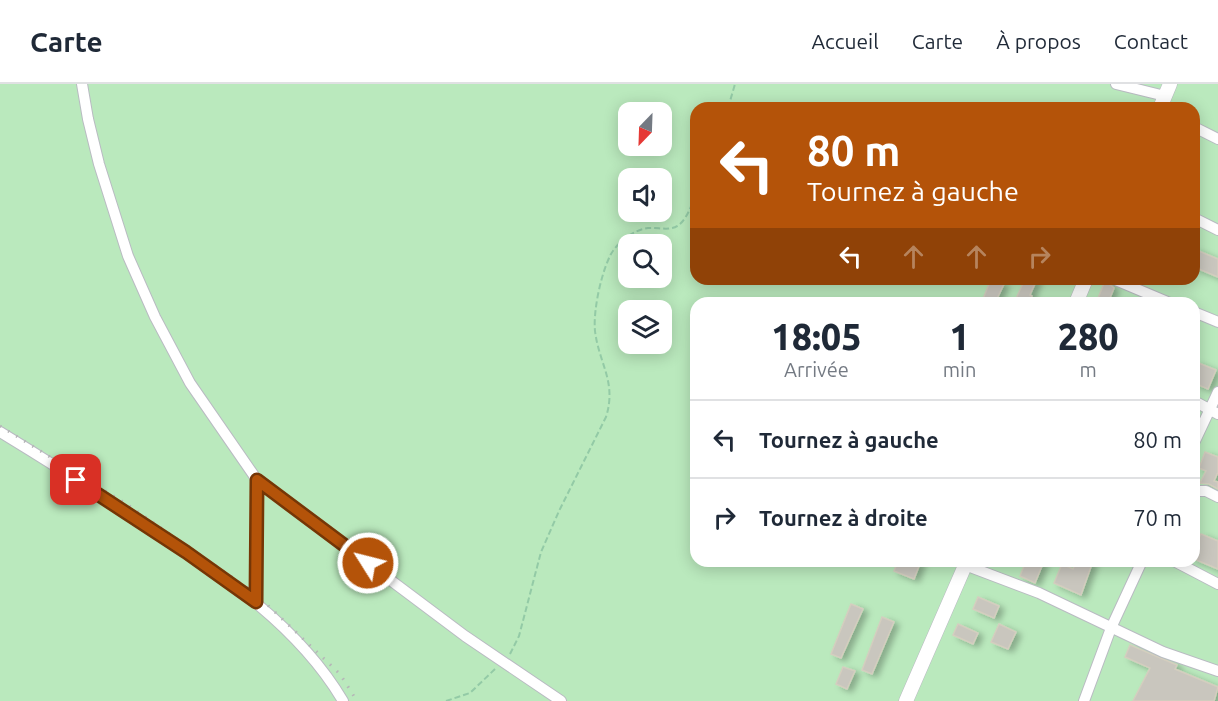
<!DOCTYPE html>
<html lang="fr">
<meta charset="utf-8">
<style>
:root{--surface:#fff;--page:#f6f6f7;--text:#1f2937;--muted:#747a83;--line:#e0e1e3}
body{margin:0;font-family:Ubuntu,sans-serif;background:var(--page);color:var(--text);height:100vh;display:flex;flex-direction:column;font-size:22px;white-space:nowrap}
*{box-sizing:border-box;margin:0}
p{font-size:20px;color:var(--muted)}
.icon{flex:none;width:33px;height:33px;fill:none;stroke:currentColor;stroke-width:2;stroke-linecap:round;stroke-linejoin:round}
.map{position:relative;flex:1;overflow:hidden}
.side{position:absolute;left:690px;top:213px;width:510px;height:270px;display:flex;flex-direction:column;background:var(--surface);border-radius:18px;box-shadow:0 3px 15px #0003}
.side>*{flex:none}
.banner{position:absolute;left:690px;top:18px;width:510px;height:183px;border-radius:18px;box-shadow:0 3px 15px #0003;background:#b45309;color:#fff;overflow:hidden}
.needle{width:39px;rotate:203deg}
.tools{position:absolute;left:618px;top:18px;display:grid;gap:12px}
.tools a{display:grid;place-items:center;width:54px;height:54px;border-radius:12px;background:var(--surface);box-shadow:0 3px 15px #0003;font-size:30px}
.pin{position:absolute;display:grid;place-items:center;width:51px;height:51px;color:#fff;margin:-26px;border-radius:12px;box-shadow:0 3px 9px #0006}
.me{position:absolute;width:66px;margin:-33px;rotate:306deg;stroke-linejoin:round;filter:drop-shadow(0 0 4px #0008)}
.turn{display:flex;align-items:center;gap:21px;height:126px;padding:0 18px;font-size:27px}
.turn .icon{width:78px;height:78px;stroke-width:2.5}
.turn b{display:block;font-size:42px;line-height:51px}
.lanes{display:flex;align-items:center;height:57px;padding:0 18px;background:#0003;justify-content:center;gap:30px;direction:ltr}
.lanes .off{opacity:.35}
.eta{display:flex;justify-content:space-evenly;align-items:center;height:102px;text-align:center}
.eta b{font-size:36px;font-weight:800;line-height:42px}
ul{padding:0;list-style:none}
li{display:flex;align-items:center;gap:18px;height:78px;padding:0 18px;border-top:2px solid var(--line)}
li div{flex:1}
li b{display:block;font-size:22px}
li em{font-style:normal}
header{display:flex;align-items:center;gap:36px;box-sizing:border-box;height:84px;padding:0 30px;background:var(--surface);border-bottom:2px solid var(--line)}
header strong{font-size:28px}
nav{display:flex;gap:33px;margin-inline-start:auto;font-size:21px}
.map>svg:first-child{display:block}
.green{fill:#bae9bd;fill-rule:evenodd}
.building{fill:#c9c6be;stroke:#d4cebf;stroke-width:1.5;filter:url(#shadow)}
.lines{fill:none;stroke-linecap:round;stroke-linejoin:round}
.minor-casing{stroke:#b9bbc2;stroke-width:12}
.tertiary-casing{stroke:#b9bbc2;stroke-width:15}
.path{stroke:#93caa6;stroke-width:2;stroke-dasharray:6 3;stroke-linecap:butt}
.minor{stroke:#fff;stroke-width:10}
.tertiary{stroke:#fff;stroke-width:14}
.rail{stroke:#b5b6b7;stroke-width:3;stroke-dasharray:1.5 8;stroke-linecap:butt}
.route-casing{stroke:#753606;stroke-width:15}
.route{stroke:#b45309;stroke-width:10}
</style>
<header>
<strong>Carte</strong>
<nav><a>Accueil</a><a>Carte</a><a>À propos</a><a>Contact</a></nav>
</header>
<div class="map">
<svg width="1218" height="617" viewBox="0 0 1218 617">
<defs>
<filter id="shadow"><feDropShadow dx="5" dy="3" stdDeviation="3" flood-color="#0004"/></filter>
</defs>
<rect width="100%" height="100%" fill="#eeece1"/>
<!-- green -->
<path class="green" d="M0,0H1218V617H0ZM696,24H1194V195H696ZM628,28H662V62H628ZM628,94H662V128H628ZM628,160H662V194H628ZM696,219H1194V477H696ZM628,226H662V260H628Z"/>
<!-- building -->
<path class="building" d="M1194,165L1218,175V193L1194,183Z
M991,195L1004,200L995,219L983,215Z
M1025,195H1037L1030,211L1032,212L1029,219H1014Z
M1105,197L1114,204L1108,219H1096Z
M1196,278L1216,286L1208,305L1194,299V284Z
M1205,368L1218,373V388L1214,397L1218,398V405L1209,400L1200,399L1206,387L1199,384Z
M1201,450L1218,457V485L1194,475V456L1197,458Z
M898,477H921L914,495L894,487Z
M1026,477H1044L1035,499L1020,492Z
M1077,477H1093L1081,511L1054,499L1062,480L1073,485Z
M978,513L999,522L994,534L973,525Z
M851,520L863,525L841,574L831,570Z
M882,533L894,538L872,590L862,586Z
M958,540L978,549L973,560L953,551Z
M999,540L1016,548L1008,565L991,558Z
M1130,561L1177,581L1175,585L1218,603L1214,617H1133L1150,584L1125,573Z
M843,583L855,587L847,605L836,600Z"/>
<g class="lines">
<defs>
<path id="minor" d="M82,0L88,35L99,80L128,172L155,233L190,299L257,396L465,552L561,617
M1116,0L1165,12
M1194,43L1218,55
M1194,134L1218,146
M1113,195L1170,219
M1194,228L1218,238
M1194,317L1218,330
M0,348C51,379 101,411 151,444C223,492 298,541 343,617
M1194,359L1218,308
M1194,407H1206L1218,413
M1174,477L1218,500
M965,481L1039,509L1163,568L1218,587
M256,518L257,396
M1084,617L1111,544L1142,477"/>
<path id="tertiary" d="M1160,24L1170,0
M1076,219L1086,195
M906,617L967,477"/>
</defs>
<!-- minor casing -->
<use href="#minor" class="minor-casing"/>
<!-- tertiary casing -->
<use href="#tertiary" class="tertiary-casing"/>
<!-- path -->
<path class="path" d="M728,24L735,0
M510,570L519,552L541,468L559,427L606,333C617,298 599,280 595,247C593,227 601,189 611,170C618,158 633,146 648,144C662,143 675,150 685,134C690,127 693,117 696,109
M446,617L470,609L495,585"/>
<!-- minor -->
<use href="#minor" class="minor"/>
<!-- tertiary -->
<use href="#tertiary" class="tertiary"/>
<!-- rail -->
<path class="rail" d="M0,342L128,421L255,509L340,590L357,617"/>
</g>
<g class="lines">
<defs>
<path id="route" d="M76,396L186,468L256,518L257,396L368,479"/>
</defs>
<!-- route casing -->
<use href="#route" class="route-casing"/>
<!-- route -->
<use href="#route" class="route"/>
</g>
</svg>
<div class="tools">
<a><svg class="needle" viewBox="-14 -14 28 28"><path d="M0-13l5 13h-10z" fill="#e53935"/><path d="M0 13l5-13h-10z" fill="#747a83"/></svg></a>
<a><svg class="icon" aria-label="sound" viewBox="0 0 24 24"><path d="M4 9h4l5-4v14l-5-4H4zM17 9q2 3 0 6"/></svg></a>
<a><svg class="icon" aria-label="search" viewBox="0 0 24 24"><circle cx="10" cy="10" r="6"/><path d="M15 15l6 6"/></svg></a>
<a><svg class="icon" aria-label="layers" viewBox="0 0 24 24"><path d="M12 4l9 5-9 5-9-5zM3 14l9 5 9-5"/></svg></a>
</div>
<div class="pin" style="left:76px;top:396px;background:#d93025"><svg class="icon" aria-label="arrive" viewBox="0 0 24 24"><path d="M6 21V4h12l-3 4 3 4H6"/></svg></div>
<svg class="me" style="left:368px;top:479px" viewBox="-20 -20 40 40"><circle r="17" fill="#b45309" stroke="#fff" stroke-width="3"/><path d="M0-11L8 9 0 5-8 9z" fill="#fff"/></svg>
<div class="banner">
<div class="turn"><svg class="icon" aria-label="left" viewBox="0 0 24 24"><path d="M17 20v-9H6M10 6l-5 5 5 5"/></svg><div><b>80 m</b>Tournez à gauche</div></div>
<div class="lanes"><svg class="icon" aria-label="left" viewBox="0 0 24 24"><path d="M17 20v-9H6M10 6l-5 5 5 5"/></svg><svg class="icon off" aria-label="ahead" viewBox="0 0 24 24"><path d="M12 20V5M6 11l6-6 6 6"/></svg><svg class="icon off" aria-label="ahead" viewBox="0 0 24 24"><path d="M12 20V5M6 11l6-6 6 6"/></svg><svg class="icon off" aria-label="right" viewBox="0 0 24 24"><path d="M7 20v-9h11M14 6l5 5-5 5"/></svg></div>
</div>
<section class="side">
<div class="eta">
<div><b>18:05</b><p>Arrivée</p></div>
<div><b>1</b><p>min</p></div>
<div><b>280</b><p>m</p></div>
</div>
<ul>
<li><svg class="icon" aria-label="left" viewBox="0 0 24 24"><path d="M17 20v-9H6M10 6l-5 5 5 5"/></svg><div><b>Tournez à gauche</b></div><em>80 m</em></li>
<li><svg class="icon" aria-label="right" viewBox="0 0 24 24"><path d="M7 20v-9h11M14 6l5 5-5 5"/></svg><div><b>Tournez à droite</b></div><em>70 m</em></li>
</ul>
</section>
</div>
